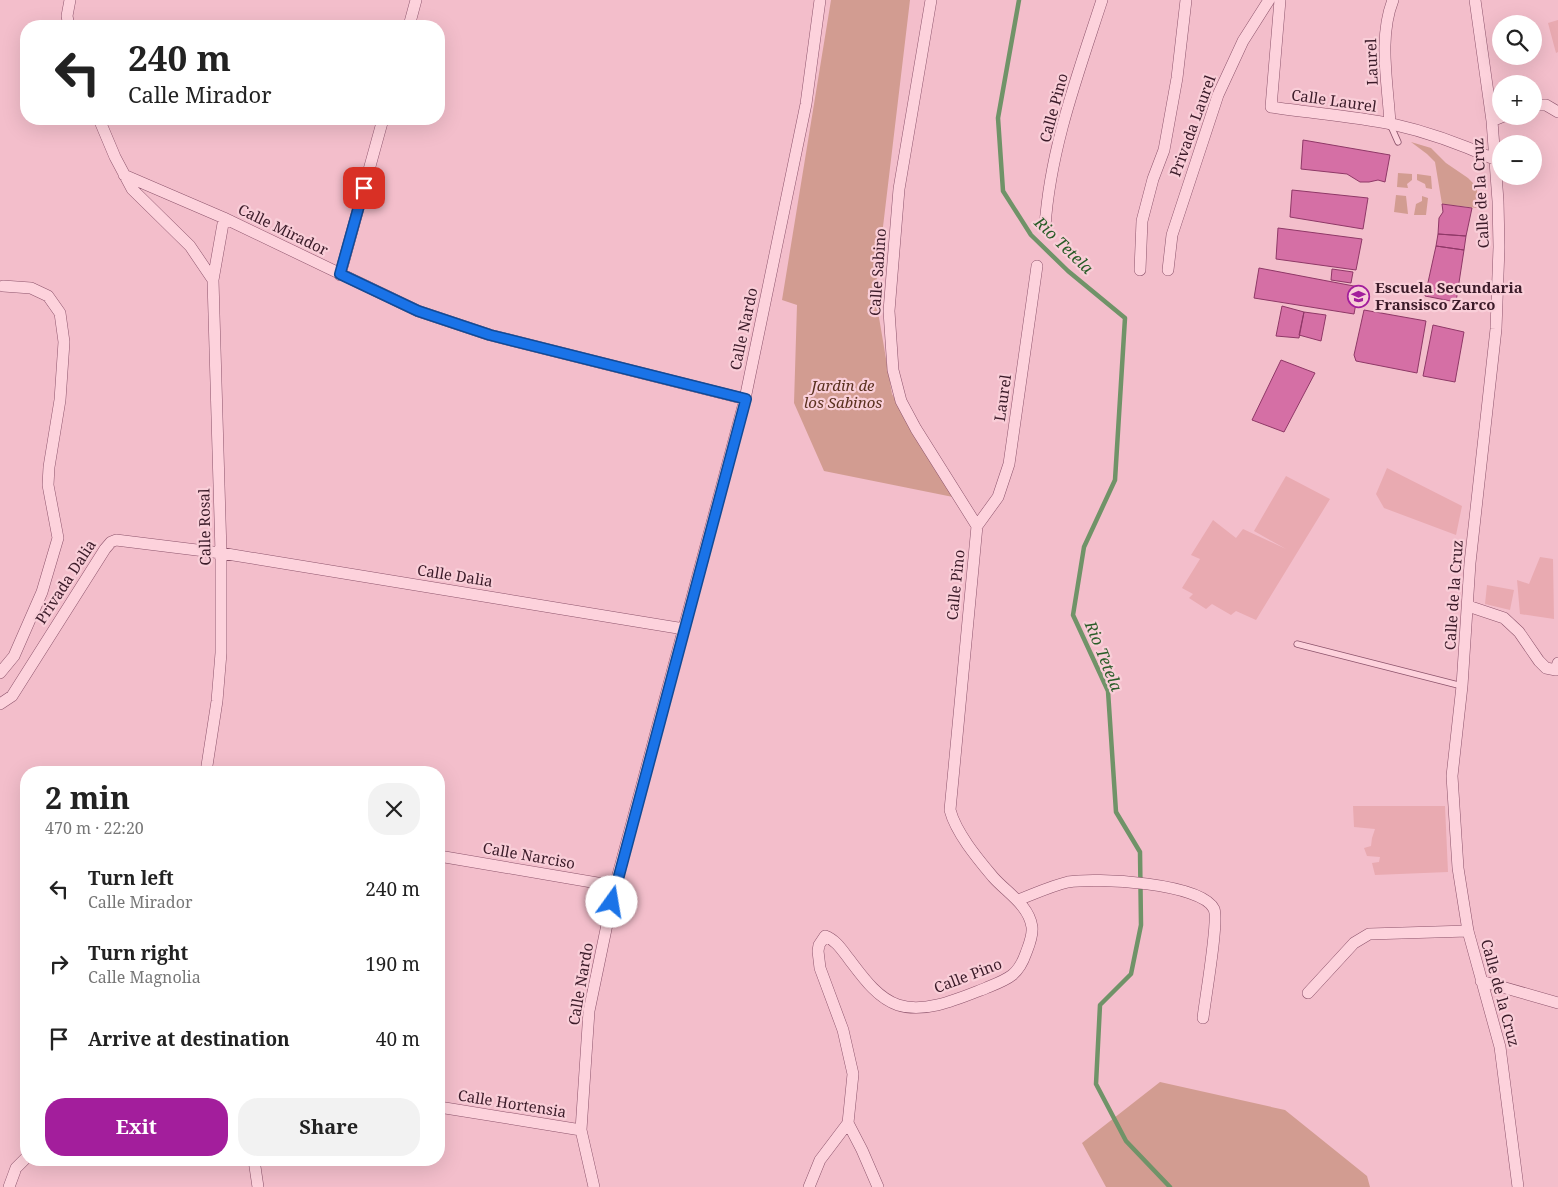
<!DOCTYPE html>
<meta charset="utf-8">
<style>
:root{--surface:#fff;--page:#f2f2f2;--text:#222;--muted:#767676;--accent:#a31e9c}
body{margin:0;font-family:"Noto Serif",serif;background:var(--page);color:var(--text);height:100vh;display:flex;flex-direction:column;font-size:19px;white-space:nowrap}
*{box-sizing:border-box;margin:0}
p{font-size:16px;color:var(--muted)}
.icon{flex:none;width:28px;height:28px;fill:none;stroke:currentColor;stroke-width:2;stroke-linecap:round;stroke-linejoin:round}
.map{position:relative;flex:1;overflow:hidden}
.panel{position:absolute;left:20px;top:766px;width:425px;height:400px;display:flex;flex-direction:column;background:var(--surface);border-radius:20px;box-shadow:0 5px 20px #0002}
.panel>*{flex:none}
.guide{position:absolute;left:20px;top:20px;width:425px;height:105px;border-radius:20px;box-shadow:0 5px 20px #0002;background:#fff;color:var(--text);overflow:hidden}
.controls{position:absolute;left:1492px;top:15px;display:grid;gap:10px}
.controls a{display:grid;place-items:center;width:50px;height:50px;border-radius:50%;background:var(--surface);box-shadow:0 5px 20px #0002;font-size:25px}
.pin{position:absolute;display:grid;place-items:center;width:42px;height:42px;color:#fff;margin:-21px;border-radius:10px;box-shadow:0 2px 8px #0006}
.me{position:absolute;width:55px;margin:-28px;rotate:13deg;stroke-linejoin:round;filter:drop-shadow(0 0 4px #0008)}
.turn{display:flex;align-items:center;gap:18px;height:105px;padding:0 25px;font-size:22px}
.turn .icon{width:65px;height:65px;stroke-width:2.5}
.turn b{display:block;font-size:35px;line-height:42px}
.round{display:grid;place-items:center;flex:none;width:52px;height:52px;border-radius:20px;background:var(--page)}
.overview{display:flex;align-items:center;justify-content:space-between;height:85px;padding:0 25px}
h1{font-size:30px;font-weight:700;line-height:38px}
.cta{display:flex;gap:10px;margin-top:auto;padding:10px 25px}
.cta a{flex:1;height:58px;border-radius:20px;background:var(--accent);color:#fff;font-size:20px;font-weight:700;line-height:58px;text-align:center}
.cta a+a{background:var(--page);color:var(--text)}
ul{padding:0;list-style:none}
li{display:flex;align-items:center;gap:15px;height:75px;padding:0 25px}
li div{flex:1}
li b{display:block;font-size:19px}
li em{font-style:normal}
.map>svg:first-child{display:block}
.farmland{fill:#e9aab1}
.green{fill:#d29c91}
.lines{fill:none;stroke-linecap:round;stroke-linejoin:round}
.stream{stroke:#709368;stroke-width:4.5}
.building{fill:#d56fa5;stroke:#8f3867}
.lane-casing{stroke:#8d546c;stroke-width:7}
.street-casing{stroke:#8d546c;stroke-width:12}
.lane{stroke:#fdd2dc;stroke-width:5.5}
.street{stroke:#fdd2dc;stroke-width:11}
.route-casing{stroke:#114b97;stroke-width:12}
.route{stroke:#1a73e8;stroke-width:9}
.labels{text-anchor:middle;stroke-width:4.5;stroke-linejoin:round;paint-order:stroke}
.street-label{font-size:15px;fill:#3b1b29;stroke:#f9ced8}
.poi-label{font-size:15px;font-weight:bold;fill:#3b1b29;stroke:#f9ced8;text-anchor:start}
.park-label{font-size:15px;font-style:italic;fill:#5a311f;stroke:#f9ced8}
.water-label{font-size:16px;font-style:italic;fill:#295c28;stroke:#f9ced8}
</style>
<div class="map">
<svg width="1558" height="1187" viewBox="0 0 1558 1187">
<rect width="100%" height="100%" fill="#f3becb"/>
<!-- farmland -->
<path class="farmland" d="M1558,20V52L1556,53L1548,23Z
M1387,468L1462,506L1456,535L1384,508L1376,494Z
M1286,476L1330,499L1256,620L1236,611L1231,615L1212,604L1206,609L1189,598L1193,594L1182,588L1200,559L1191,555L1213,520L1236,538L1243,529L1286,549L1254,531Z
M1540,557L1553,559L1554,619L1520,614L1517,580L1529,584Z
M1487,585L1514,590L1510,610L1485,604Z
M1353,806H1445L1448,872L1375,875L1372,863L1379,862L1380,857L1367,856L1364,848L1371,846L1372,838L1375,829L1354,827Z"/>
<!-- green -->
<path class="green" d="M831,0H910L875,294L892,394L953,497L824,471L794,403L797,305L782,300Z
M1411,142L1431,148L1446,163L1468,178L1477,187V208L1442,204L1435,162L1427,154Z
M1398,173L1412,174V180L1407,184L1408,188L1397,187Z
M1417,174L1431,176L1432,189L1426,188L1425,184L1417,180Z
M1396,195L1406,196L1408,214L1394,212Z
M1422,196L1428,198L1426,215H1414L1416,204L1422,201Z
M1160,1082L1285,1110L1367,1176L1370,1187H1106L1082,1143Z"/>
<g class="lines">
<!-- stream -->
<path class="stream" d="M1019,0L998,118L1003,191L1031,235L1068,271L1125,318L1115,480L1084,547L1073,615L1108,691L1116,812L1140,852L1141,925L1131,974L1100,1005L1096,1084L1126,1141L1170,1187"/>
</g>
<!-- building -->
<path class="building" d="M1303,140L1390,155L1385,182L1378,180L1369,182H1360L1347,174L1301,169Z
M1292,190L1368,198L1363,229L1290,217Z
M1442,204L1472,208L1466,236L1438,234L1439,218L1443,212Z
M1278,228L1362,239L1356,270L1276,259Z
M1438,234L1466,236L1464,250L1436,246Z
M1436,246L1464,250L1456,302L1425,296Z
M1259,268L1359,287L1354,314L1254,298Z
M1332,269L1353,272L1351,283L1331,280Z
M1282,306L1304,312L1299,338L1276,336Z
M1364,310L1426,321L1417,373L1356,361L1354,355Z
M1304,312L1326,315L1321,341L1299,335Z
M1433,325L1464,332L1455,382L1423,376Z
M1281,360L1315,373L1284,432L1252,420Z"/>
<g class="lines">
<defs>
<path id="lane" d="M1390,124L1398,142
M1297,644L1462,686"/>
<path id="street" d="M931,0L899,189L889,311L893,370L901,401L916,429L977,526
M1280,0L1271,107C1311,113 1353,116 1392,124C1428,132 1461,144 1494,159
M1475,0L1492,121L1498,201L1499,247L1496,329L1470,563L1462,686L1452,776L1458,868L1468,931L1500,1047L1518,1187
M69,26L67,16L70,0
M409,26L416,0
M1534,105H1546L1558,112
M99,119L115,157L132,189L190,246L213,280
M1492,121L1504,116
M1390,124C1388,84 1378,38 1393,0
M124,175L224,218L418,311L490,335L745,399
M1045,227C1050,149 1078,74 1102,0
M1140,270L1142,221L1153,179L1164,150L1177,78L1186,0
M1168,270L1172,235L1218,95L1243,41L1269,0
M340,275L383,119
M1468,606L1504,618L1519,632L1539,661L1546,668L1556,670L1558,663
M0,673L14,656L42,592L58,538L48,485L49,467L60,400L64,342L60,313L48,296L31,288L3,286
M0,704L12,696L105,549L111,542L116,540L221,553L684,629
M206,772L217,701L221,653V553L213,280L224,218
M439,856L615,886
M1018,900C1034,894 1051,886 1068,882C1095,877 1202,883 1214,909C1219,920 1205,1000 1203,1018
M1481,981L1558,1003
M1308,993L1354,943L1369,934L1468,931
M439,1107L581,1130
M848,1123L853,1074L843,1030L820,968L818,951L819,945L825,936C836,940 842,950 849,959C862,976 877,998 898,1005C926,1014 960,998 986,988C1008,979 1018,976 1026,953C1029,945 1033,936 1032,927C1029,905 1006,892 993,877C978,859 956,833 950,810L977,526L998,497L1009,464L1037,266
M848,1123L862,1150L878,1187
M254,1160L258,1187
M9,1187L16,1168L26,1158
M594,1187L581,1130L589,1011L615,886L745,399L806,104L820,0
M809,1187L820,1160L848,1123"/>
</defs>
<!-- lane casing -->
<use href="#lane" class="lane-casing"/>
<!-- street casing -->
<use href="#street" class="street-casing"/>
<!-- lane -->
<use href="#lane" class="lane"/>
<!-- street -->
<use href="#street" class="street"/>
</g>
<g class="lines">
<defs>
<path id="route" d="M364,188L340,274L418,311L490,335L746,399L612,902"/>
</defs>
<!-- route casing -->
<use href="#route" class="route-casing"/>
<!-- route -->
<use href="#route" class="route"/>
</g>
<!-- icons -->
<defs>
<symbol id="school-ring" viewBox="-11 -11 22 22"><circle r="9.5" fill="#f9ced8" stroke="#a31e9c" stroke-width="1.5"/><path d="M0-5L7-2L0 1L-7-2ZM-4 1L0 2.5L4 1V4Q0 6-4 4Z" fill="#a31e9c"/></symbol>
</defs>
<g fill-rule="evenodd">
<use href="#school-ring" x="1346" y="284" width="25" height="25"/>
</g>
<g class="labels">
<!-- street labels -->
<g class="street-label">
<text transform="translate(1372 62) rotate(-92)" y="5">Laurel</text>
<text transform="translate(1334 101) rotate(8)" y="5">Calle Laurel</text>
<text transform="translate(1054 108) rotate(-75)" y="5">Calle Pino</text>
<text transform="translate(1193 126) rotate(-70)" y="5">Privada Laurel</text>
<text transform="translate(1481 193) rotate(-93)" y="5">Calle de la Cruz</text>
<text transform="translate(283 230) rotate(26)" y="5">Calle Mirador</text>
<text transform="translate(878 272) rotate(-86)" y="5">Calle Sabino</text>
<text transform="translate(744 329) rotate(-78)" y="5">Calle Nardo</text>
<text transform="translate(1003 398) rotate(-82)" y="5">Laurel</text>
<text transform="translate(205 527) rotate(-91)" y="5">Calle Rosal</text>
<text transform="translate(455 576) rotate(9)" y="5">Calle Dalia</text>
<text transform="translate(66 582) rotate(-57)" y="5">Privada Dalia</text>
<text transform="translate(956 585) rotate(-84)" y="5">Calle Pino</text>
<text transform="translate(1454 595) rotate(-86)" y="5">Calle de la Cruz</text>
<text transform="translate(529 856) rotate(10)" y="5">Calle Narciso</text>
<text transform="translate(968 976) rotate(-21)" y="5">Calle Pino</text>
<text transform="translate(581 984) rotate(-80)" y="5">Calle Nardo</text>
<text transform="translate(1500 993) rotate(75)" y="5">Calle de la Cruz</text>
<text transform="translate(512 1104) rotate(9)" y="5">Calle Hortensia</text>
</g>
<!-- poi labels -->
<g class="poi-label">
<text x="1375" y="293">Escuela Secundaria<tspan x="1375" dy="17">Fransisco Zarco</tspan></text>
</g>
<!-- park labels -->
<g class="park-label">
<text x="843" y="391">Jardin de<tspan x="843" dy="17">los Sabinos</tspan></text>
</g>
<!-- water labels -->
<g class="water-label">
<text transform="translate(1064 245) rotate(44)" y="6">Rio Tetela</text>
<text transform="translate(1104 656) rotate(68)" y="6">Rio Tetela</text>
</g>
</g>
</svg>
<div class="controls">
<a><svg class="icon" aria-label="search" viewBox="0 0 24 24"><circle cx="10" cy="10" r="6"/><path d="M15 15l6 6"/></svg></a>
<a>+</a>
<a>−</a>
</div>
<div class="pin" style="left:364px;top:188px;background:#d93025"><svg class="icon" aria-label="arrive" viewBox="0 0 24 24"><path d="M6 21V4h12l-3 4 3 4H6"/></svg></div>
<svg class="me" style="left:612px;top:902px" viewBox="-20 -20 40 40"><circle r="19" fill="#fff"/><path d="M0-13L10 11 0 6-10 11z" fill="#1a73e8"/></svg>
<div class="guide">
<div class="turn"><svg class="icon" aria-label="left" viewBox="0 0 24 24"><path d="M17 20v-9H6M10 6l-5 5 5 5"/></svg><div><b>240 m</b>Calle Mirador</div></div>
</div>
<section class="panel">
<div class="overview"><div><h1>2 min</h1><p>470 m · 22:20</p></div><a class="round"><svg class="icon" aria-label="close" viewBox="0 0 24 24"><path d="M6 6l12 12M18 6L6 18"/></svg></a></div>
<ul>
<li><svg class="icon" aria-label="left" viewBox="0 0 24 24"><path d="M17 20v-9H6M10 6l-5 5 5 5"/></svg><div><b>Turn left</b><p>Calle Mirador</p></div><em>240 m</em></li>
<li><svg class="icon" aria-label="right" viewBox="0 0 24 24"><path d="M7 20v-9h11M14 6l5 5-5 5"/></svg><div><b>Turn right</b><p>Calle Magnolia</p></div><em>190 m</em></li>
<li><svg class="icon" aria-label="arrive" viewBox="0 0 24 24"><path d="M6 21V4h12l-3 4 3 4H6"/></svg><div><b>Arrive at destination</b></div><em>40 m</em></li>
</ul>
<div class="cta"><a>Exit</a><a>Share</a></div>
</section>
</div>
